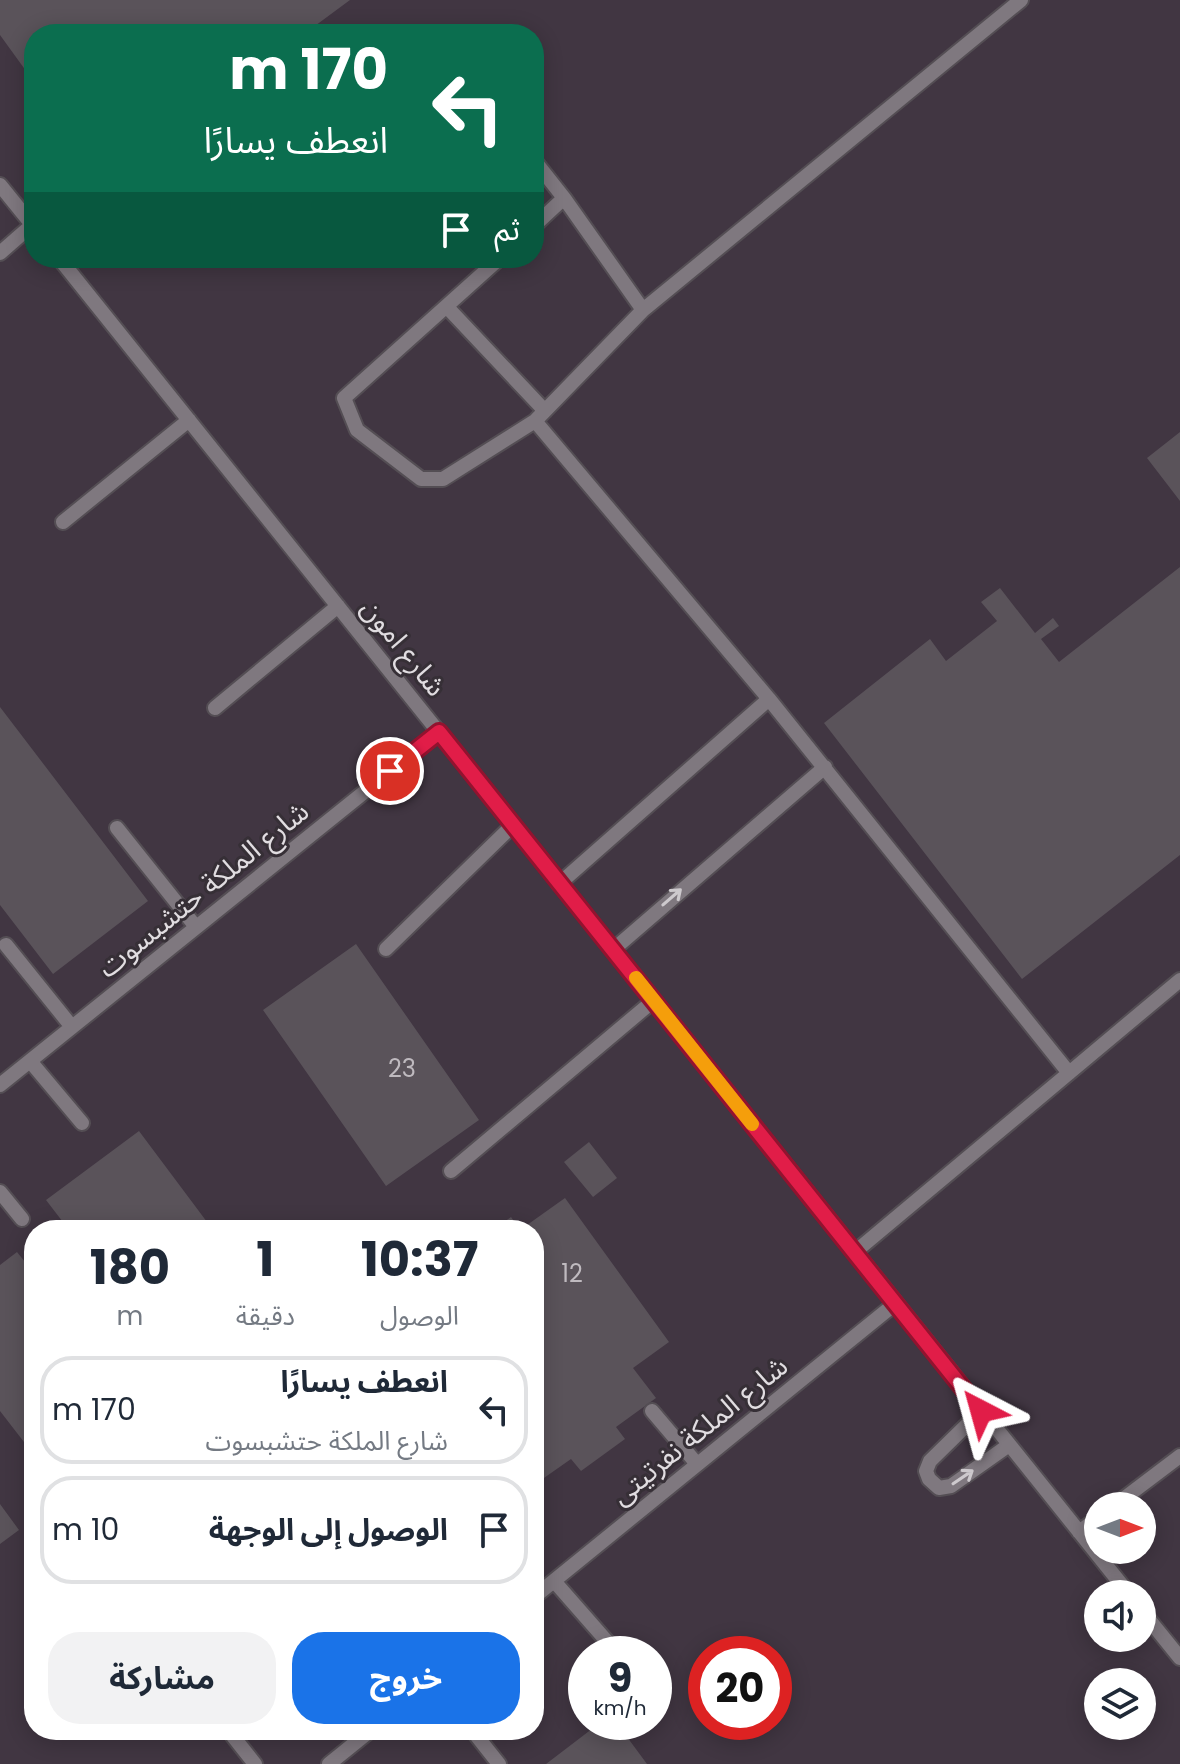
<!DOCTYPE html>
<html lang="ar">
<meta charset="utf-8">
<style>
:root{--surface:#fff;--page:#f2f2f3;--text:#1f2937;--muted:#747a83;--line:#e0e1e3;--accent:#1a73e8}
body{margin:0;font-family:Poppins,"Noto Sans Arabic",sans-serif;background:var(--page);color:var(--text);direction:rtl;height:100vh;display:flex;flex-direction:column;font-size:30px;white-space:nowrap}
*{box-sizing:border-box;margin:0}
p{font-size:26px;color:var(--muted)}
.icon{flex:none;width:44px;height:44px;fill:none;stroke:currentColor;stroke-width:2;stroke-linecap:round;stroke-linejoin:round}
.map{position:relative;flex:1;overflow:hidden;direction:ltr}
.side{position:absolute;left:24px;top:1220px;width:520px;height:520px;display:flex;flex-direction:column;background:var(--surface);border-radius:32px;box-shadow:0 4px 20px #0003;direction:rtl}
.side>*{flex:none}
.top-card{position:absolute;left:24px;top:24px;width:520px;height:244px;border-radius:32px;box-shadow:0 4px 20px #0003;direction:rtl;background:#0b6e4f;color:#fff;overflow:hidden}
.needle{width:52px;rotate:90deg}
.fabs{position:absolute;left:1084px;top:1492px;display:grid;gap:16px}
.fabs a{display:grid;place-items:center;width:72px;height:72px;border-radius:50%;background:var(--surface);box-shadow:0 4px 20px #0003;font-size:40px}
.speed{position:absolute;left:568px;top:1636px;display:flex;gap:16px;font-size:40px;font-weight:700;text-align:center}
.speed>*{display:grid;place-content:center;width:104px;height:104px;border-radius:50%;background:var(--surface);box-shadow:0 4px 20px #0003;line-height:1}
.speed small{font-size:20px;font-weight:400}
.speed .limit{border:12px solid #d22;background:#fff;color:#111}
.pin{position:absolute;display:grid;place-items:center;width:68px;height:68px;color:#fff;margin:-34px;border:4px solid #fff;border-radius:50%;box-shadow:0 2px 8px #0007}
.me{position:absolute;width:88px;margin:-44px;rotate:321deg;stroke-linejoin:round;filter:drop-shadow(0 0 6px #0008)}
.turn{display:flex;align-items:center;gap:28px;height:168px;padding:0 24px;font-size:36px}
.turn .icon{width:104px;height:104px;stroke-width:2.5}
.turn b{display:block;font-size:56px;line-height:68px}
.then{display:flex;align-items:center;height:76px;padding:0 24px;background:#0003;gap:16px;font-size:30px}
.eta{display:flex;justify-content:space-evenly;align-items:center;height:136px;text-align:center}
.eta b{font-size:48px;font-weight:700;line-height:56px}
.action{display:flex;gap:16px;margin-top:auto;padding:16px 24px}
.action a{flex:1;height:92px;border-radius:32px;background:var(--accent);color:#fff;font-size:32px;font-weight:700;line-height:92px;text-align:center}
.action a+a{background:var(--page);color:var(--text)}
ul{padding:0;list-style:none}
li{display:flex;align-items:center;gap:24px;height:108px;margin:0 16px 12px;padding:0 8px;border:4px solid var(--line);border-radius:32px}
li div{flex:1}
li b{display:block;font-size:30px}
li em{font-style:normal}
.map>svg:first-child{display:block}
.built{fill:#413642;fill-rule:evenodd}
.building{fill:#5a535a}
.lines{fill:none;stroke-linecap:round;stroke-linejoin:round}
.lane-casing{stroke:#544e54;stroke-width:18}
.lane{stroke:#7f787f;stroke-width:14}
.oneway{stroke:#cdc9cd}
.route-casing{stroke:#92132f;stroke-width:20}
.route{stroke:#e11d48;stroke-width:14}
.slow{stroke:#f59e0b;stroke-width:14}
.labels{text-anchor:middle;stroke-width:6;stroke-linejoin:round;paint-order:stroke}
.number-label{font-size:24px;fill:#bfbabf}
.street-label{font-size:28px;fill:#e1dde1;stroke:#362f36}
</style>
<div class="map">
<svg width="1180" height="1764" viewBox="0 0 1180 1764">
<rect width="100%" height="100%" fill="#362f36"/>
<!-- built -->
<path class="built" d="M0,0H1180V1764H0ZM34,34H534V258H34ZM34,1230H534V1730H34ZM1098,1506H1142V1550H1098ZM1098,1594H1142V1638H1098ZM586,1654H654V1722H586ZM706,1654H774V1722H706ZM1098,1682H1142V1726H1098Z"/>
<!-- building -->
<path class="building" d="M0,0H350L304,34H34V82L0,35Z
M1180,432V501L1147,458Z
M1180,567V855L1022,979L824,723L930,639L946,661L997,621L981,602L1000,588L1035,633L1053,618L1059,626L1041,639L1059,662Z
M0,707L148,901L53,974L0,905Z
M356,944L479,1120L386,1186L263,1010Z
M139,1131L213,1230H69L46,1200Z
M589,1142L617,1178L593,1197L564,1162Z
M565,1198L669,1342L633,1368L656,1398L616,1427L625,1439L581,1471L571,1459L534,1485V1230H493L511,1217L520,1230Z
M17,1252L34,1273V1455L0,1411V1265Z
M0,1504L19,1530L0,1544Z
M601,1722H616L647,1764H546Z"/>
<g class="lines">
<defs>
<path id="lane" d="M1021,0L643,310L535,421L769,699L1069,1073L1180,980
M534,160L564,198L643,310
M0,185L34,227
M534,226L564,198
M0,253L32,225
M59,258L1129,1594
M500,258L344,398L357,430L421,479H443L535,421
M447,307L545,411
M63,522L189,420
M215,708L338,606
M117,828L196,927
M559,884L769,699
M6,945L72,1027
M386,949L513,825
M614,949L825,767
M30,1061L82,1123
M0,1085L439,732
M451,1171L653,1001
M0,1192L22,1219
M855,1252L1069,1073
M652,1411L697,1464
M981,1411L930,1461L926,1471L929,1479L939,1488L951,1486L1009,1445
M1114,1506L1180,1456
M1079,1532L1098,1518
M554,1581L618,1654
M534,1597L896,1303
M1142,1611L1180,1658
M654,1696L660,1702
M228,1730L255,1764
M472,1730L499,1764
M329,1764L371,1730"/>
</defs>
<!-- lane casing -->
<use href="#lane" class="lane-casing"/>
<!-- lane -->
<use href="#lane" class="lane"/>
</g>
<!-- one-way arrows -->
<defs><path id="oneway-shaft" d="M-6 0H5M1.5-3L5.5 0L1.5 3" fill="none" stroke-width="1.6" stroke-linecap="round" stroke-linejoin="round" transform="scale(2)"/></defs>
<g class="oneway">
<use href="#oneway-shaft" transform="translate(672 897) rotate(-41)"/>
<use href="#oneway-shaft" transform="translate(963 1477) rotate(-34)"/>
</g>
<g class="lines">
<defs>
<path id="route" d="M390,771L439,732L981,1411"/>
</defs>
<!-- route casing -->
<use href="#route" class="route-casing"/>
<!-- route -->
<use href="#route" class="route"/>
<!-- slow -->
<path class="slow" d="M636,978L752,1124"/>
</g>
<g class="labels">
<!-- number labels -->
<g class="number-label">
<text x="402" y="1077">23</text>
<text x="572" y="1282">12</text>
</g>
<!-- street labels -->
<g class="street-label">
<text transform="translate(404 647) rotate(51)" y="10">شارع امون</text>
<text transform="translate(203 889) rotate(-39)" y="10">شارع الملكة حتشبسوت</text>
<text transform="translate(699 1430) rotate(-39)" y="10">شارع الملكة نفرتيتى</text>
</g>
</g>
</svg>
<div class="fabs">
<a><svg class="needle" viewBox="-14 -14 28 28"><path d="M0-13l5 13h-10z" fill="#e53935"/><path d="M0 13l5-13h-10z" fill="#747a83"/></svg></a>
<a><svg class="icon" aria-label="sound" viewBox="0 0 24 24"><path d="M4 9h4l5-4v14l-5-4H4zM17 9q2 3 0 6"/></svg></a>
<a><svg class="icon" aria-label="layers" viewBox="0 0 24 24"><path d="M12 4l9 5-9 5-9-5zM3 14l9 5 9-5"/></svg></a>
</div>
<div class="speed"><div>9<small>km/h</small></div><div class="limit">20</div></div>
<div class="pin" style="left:390px;top:771px;background:#d93025"><svg class="icon" aria-label="arrive" viewBox="0 0 24 24"><path d="M6 21V4h12l-3 4 3 4H6"/></svg></div>
<svg class="me" style="left:981px;top:1411px" viewBox="-20 -20 40 40"><path d="M0-17L14 15 0 8-14 15z" fill="#e11d48" stroke="#fff" stroke-width="4"/></svg>
<div class="top-card">
<div class="turn"><svg class="icon" aria-label="left" viewBox="0 0 24 24"><path d="M17 20v-9H6M10 6l-5 5 5 5"/></svg><div><b>170 m</b>انعطف يسارًا</div></div>
<div class="then">ثم<svg class="icon" aria-label="arrive" viewBox="0 0 24 24"><path d="M6 21V4h12l-3 4 3 4H6"/></svg></div>
</div>
<section class="side">
<div class="eta">
<div><b>10:37</b><p>الوصول</p></div>
<div><b>1</b><p>دقيقة</p></div>
<div><b>180</b><p>m</p></div>
</div>
<ul>
<li><svg class="icon" aria-label="left" viewBox="0 0 24 24"><path d="M17 20v-9H6M10 6l-5 5 5 5"/></svg><div><b>انعطف يسارًا</b><p>شارع الملكة حتشبسوت</p></div><em>170 m</em></li>
<li><svg class="icon" aria-label="arrive" viewBox="0 0 24 24"><path d="M6 21V4h12l-3 4 3 4H6"/></svg><div><b>الوصول إلى الوجهة</b></div><em>10 m</em></li>
</ul>
<div class="action"><a>خروج</a><a>مشاركة</a></div>
</section>
</div>
